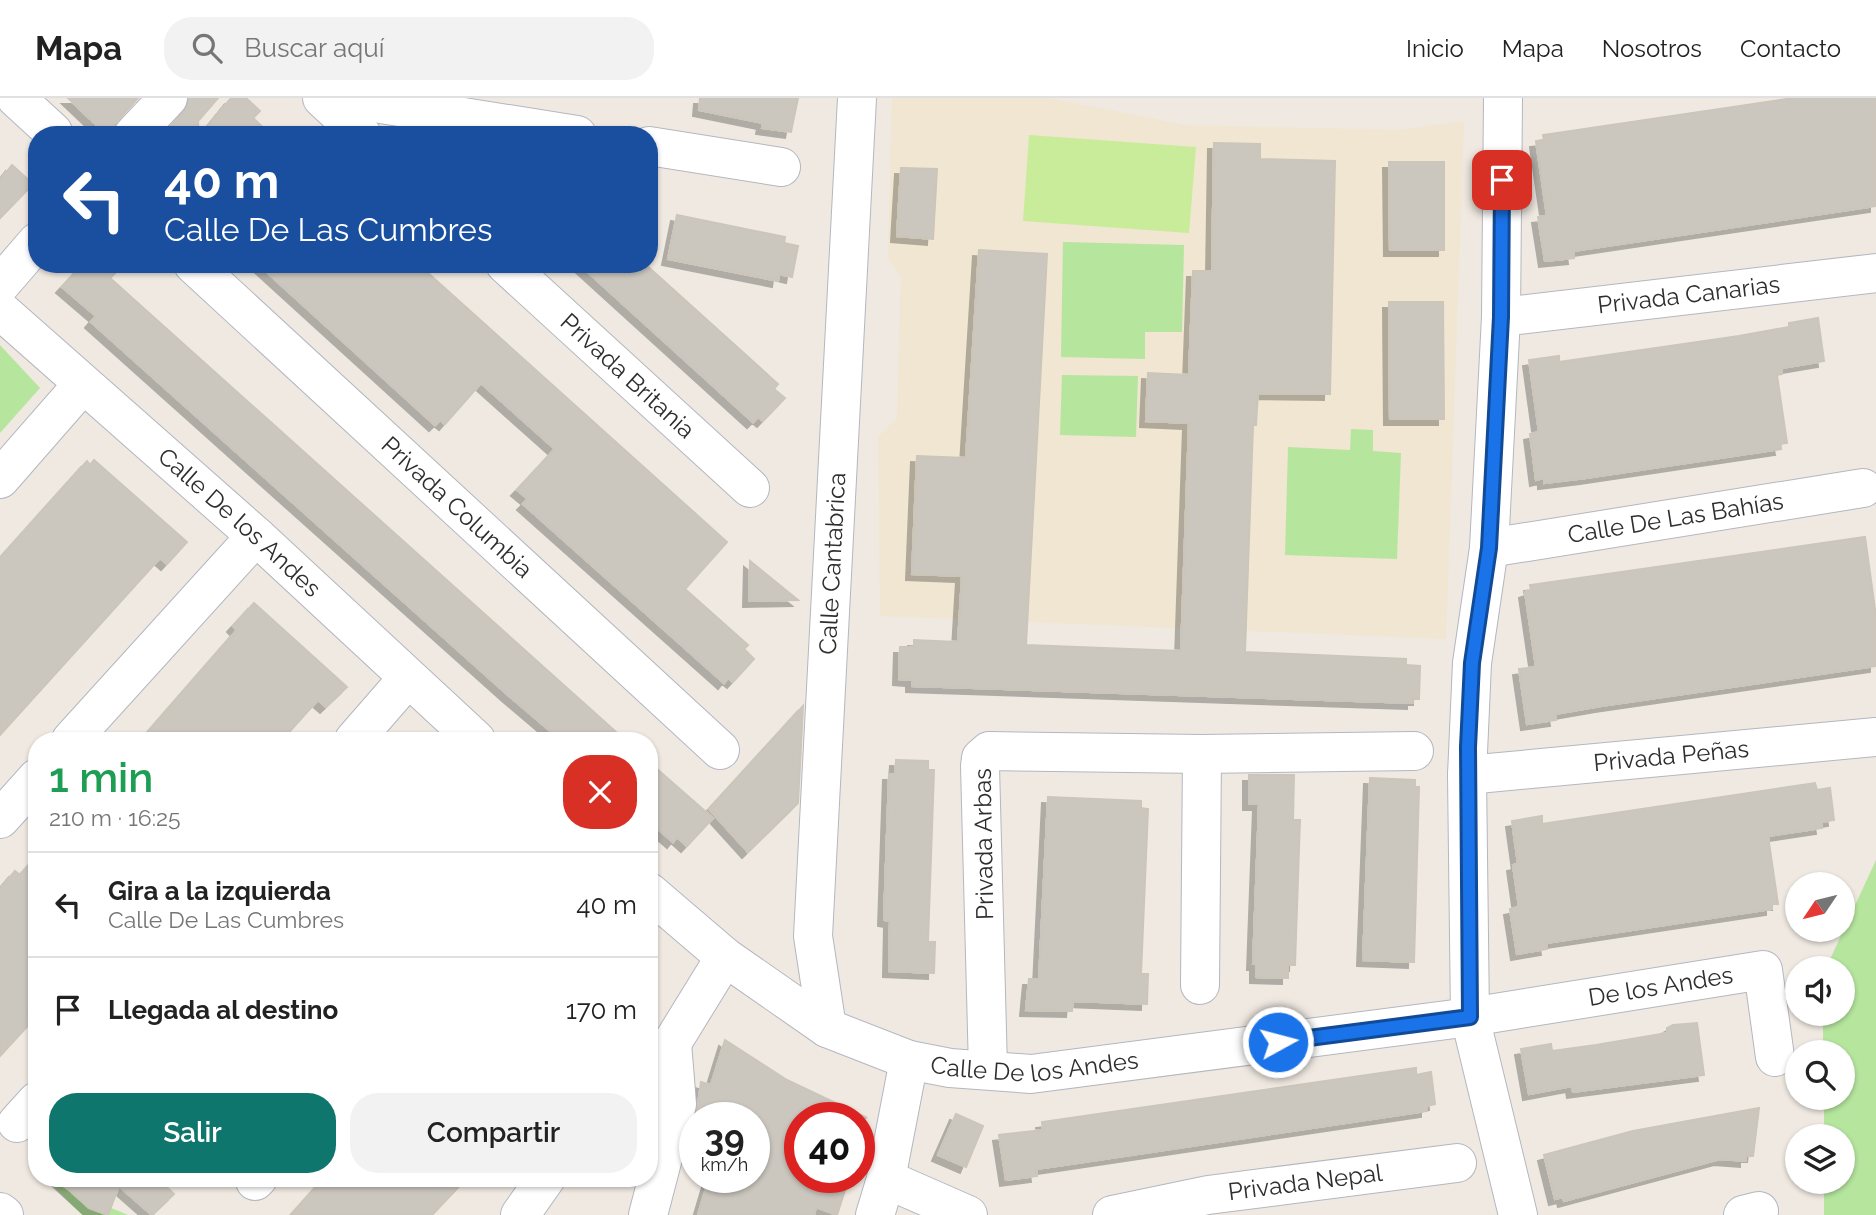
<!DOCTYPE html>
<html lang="es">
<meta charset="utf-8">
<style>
:root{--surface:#fff;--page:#f2f2f2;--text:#222;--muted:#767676;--line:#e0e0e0;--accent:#0f766e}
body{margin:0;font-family:Raleway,sans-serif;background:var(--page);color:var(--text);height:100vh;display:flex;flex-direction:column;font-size:26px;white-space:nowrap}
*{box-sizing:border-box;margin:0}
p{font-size:23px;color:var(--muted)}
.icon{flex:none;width:38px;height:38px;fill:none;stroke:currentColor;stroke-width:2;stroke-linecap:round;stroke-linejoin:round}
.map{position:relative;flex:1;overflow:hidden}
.side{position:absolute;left:28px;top:634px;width:630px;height:455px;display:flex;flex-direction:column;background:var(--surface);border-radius:28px;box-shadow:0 2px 5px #0004}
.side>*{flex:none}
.guide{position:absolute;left:28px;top:28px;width:630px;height:147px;border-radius:28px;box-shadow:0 2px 5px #0004;background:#1a4fa0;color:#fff;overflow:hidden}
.needle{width:46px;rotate:235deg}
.controls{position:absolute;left:1785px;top:774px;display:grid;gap:14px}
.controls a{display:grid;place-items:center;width:70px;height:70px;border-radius:50%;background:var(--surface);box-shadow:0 2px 5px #0004;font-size:35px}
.speed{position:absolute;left:679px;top:1004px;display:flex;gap:14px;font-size:35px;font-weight:700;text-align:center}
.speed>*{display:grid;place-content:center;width:91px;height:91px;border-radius:50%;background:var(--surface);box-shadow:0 2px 5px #0004;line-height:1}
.speed small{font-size:18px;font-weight:400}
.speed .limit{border:10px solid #d22;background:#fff;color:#111}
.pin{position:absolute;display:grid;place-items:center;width:60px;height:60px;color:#fff;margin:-30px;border-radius:14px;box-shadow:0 4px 10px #0006}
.me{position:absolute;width:77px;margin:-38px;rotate:83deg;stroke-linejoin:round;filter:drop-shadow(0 0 5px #0008)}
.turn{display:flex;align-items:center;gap:24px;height:147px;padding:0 21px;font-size:32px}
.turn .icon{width:91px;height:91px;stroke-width:2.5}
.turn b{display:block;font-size:49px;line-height:60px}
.round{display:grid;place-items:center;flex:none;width:74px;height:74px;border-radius:28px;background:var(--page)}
.overview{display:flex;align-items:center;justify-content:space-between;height:119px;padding:0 21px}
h1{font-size:42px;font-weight:600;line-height:52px;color:#1e9e55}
.button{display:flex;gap:14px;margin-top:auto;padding:14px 21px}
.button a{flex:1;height:80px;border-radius:28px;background:var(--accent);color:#fff;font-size:28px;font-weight:600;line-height:80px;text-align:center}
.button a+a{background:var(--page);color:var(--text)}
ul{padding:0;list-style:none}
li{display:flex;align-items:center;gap:21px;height:105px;padding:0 21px;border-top:2px solid var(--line)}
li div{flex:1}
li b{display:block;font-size:26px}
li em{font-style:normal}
header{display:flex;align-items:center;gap:42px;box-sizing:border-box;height:98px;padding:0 35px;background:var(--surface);border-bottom:2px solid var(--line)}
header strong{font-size:33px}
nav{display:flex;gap:38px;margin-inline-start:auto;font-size:24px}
.search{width:490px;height:63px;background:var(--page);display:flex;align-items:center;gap:18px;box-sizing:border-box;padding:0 24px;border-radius:28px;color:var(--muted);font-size:26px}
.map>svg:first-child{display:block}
.education{fill:#f0e6d1}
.green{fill:#b6e59e}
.pitch{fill:#c9ec9a}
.building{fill:#cbc7bf;stroke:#cbc5ba;stroke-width:2;filter:url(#shadow)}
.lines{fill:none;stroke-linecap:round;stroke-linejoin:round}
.minor-casing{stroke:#b4b7c1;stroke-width:40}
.minor{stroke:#fff;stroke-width:38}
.route-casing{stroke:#114b97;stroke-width:18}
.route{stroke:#1a73e8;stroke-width:12}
.labels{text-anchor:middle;stroke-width:6;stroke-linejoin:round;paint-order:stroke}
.street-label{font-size:24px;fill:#2e2e2e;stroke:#fff}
</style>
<header>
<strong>Mapa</strong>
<div class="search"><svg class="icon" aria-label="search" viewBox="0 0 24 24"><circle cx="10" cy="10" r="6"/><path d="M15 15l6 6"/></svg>Buscar aquí</div>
<nav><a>Inicio</a><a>Mapa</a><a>Nosotros</a><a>Contacto</a></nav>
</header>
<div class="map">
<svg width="1876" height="1117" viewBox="0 0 1876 1117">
<defs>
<filter id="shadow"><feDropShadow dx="-6" dy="6" stdDeviation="0" flood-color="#0004"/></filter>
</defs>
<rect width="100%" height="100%" fill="#efe9e1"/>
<!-- education -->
<path class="education" d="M892,0H1047L1186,27L1399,32L1464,23L1446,541L880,518L878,339L897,320L901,180L888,160Z"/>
<!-- green -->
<path class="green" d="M1063,144L1184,147L1182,234H1145V261L1061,259Z
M0,247L40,290L0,335Z
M1062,277L1138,278L1136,339L1060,337Z
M1351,331L1373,332V353L1401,355L1397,461L1285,457L1288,349L1350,352Z
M1876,762V1117H1824V1083H1843V1038H1824V999H1843V954H1823V915H1843V870H1826Z
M49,1084L128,1117H82Z"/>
<!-- pitch -->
<path class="pitch" d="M1029,37L1196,49L1189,135L1023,123Z"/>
<!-- building -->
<path class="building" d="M68,0H138L117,23L112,37H107Z
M189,0H218L198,23L199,37H163L184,14Z
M231,0H246L260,13L253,20L271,37H201Z
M700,0H798L791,34L762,30L763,25L699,12Z
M1793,0H1876V108L1573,153L1574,160L1545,163L1538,119L1547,118L1536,43L1544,42L1543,37Z
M1214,45L1260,46V61L1335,63L1330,296L1258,295L1256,327H1253L1245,554L1406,561V567L1420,568L1419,601H1413V605L912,588V582L899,581L900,549H914V542L958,544L962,478L912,476L917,358L966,360L979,152L1047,156L1026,547L1181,553L1189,325L1146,323L1148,275L1189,277L1193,173H1212Z
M1389,64H1444V152H1390Z
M12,67L33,86L0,120V82Z
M901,70L937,71L933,141L897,138Z
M677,117L785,139L784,145L798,148L792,179L779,176L778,183L668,161Z
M83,166H124L110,180L625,642H561L508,597L91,224L96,218L62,189Z
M258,166H418L727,444L685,491L748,547L744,551L754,561L733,584L728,580L724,585L523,406L528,401L517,392L555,351L481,285L445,326L440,322L435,327Z
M579,166H645L778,286L774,291L785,300L763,323L758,319L753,324Z
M1389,204H1443L1444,321H1390Z
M1818,220L1824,263L1782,270V276L1777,277L1787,345L1780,346L1781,351L1586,380L1544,385V380L1536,382L1530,336L1539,334L1529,262L1559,258V264L1739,238L1789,229V225Z
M94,362L187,444L167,466L160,460L0,637V460L87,363L90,367Z
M1865,439L1876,518V568L1601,608L1555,616L1556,622L1527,626L1519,571L1536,569L1525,494L1531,492L1530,487Z
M750,463L798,502L749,503Z
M254,505L347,589L326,609L318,602L282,642H141L237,532L233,528Z
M803,608L798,705L748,754L709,711Z
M896,662L928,663V672H934L928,844H935L934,875L889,873L890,823L884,822L889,676H895Z
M649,664L713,720L687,748L677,739L673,744L649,723Z
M1249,677H1294L1293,722H1300L1299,750L1295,867H1288V880L1256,879V866H1253L1259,706H1249Z
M1370,680L1415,682V689H1419L1414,864L1363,862Z
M1815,685L1817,692L1830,690L1834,722L1821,724L1822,730L1768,738L1778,806H1772V811L1546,845L1547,851L1517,856L1510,811L1519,809L1513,767L1518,766L1512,723L1542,718V726Z
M1048,699L1141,703V710L1148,711L1141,876H1148L1147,906L1073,903L1072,913L1026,912L1029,881H1039Z
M37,758V907L27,917L33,922L0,958V791L15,773L20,777Z
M1697,925L1704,977L1573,994L1572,988L1529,996L1521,951L1551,946L1552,953L1596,947L1667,935V930L1673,927Z
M725,942L787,982L867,1020H800V1080H849L837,1117L816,1109L814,1117H698L709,1080H754V1020H715L697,1015L701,984L711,987Z
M1416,970V977L1431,974L1435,1006L1427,1008V1013L1064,1067L1036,1071L1037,1078L1006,1082L999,1037L1043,1032L1042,1024Z
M1759,1010L1753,1058H1746V1063L1720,1061L1564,1103L1563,1099L1555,1101L1544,1057L1633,1033Z
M956,1016L983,1028L966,1069L938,1057Z
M56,1080H157L174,1096L152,1117L119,1088L108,1117L89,1110Z
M324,1080H373L379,1085L387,1080H467L432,1117H291Z"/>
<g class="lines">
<defs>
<g id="minor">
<path d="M16,0L53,34"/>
<path d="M322,0L362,37"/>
<path d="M343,0L577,37"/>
<path d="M1503,0L1501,219L1489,450L1472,565L1467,677L1470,919L1518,1117"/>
<path d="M133,37L168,0"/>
<path d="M649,48L781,69"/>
<path id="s1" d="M193,166L720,652"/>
<path id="s2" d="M505,166L750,390"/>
<path d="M0,187L37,144"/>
<path id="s3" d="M0,212L256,438L476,642"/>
<path id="s4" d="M1501,219L1876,175"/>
<path d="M0,381L83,286"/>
<path id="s5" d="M1489,450L1863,390"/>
<path d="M71,642L256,438"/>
<path d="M354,642L408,580"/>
<path id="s6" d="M1467,677L1876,639"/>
<path d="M0,721L37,680"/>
<path id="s7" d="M649,794L725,859L827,930L909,962L950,970L1031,976L1470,919L1763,872L1775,959"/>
<path d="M1200,887L1202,656"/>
<path id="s8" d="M827,930L813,838L857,0"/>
<path d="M651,957L672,945L725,859"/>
<path d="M988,971L980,668L981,660L989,653L1202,656L1414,653"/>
<path d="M17,1025L37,1003"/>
<path d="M886,1081L968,1117"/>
<path d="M255,1083L258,1080"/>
<path d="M0,1114L4,1117"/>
<path d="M520,1117L546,1080"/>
<path d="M648,1117L677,1006L672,945"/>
<path d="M875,1117L886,1081L909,962"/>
<path id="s9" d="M1112,1117L1208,1097L1457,1065"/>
<path d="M1743,1117L1759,1113"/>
</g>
</defs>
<!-- minor casing -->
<use href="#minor" class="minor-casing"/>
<!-- minor -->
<use href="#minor" class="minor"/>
</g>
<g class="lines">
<defs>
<path id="route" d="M1278,944L1470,919L1468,649L1472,565L1489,450L1501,219L1502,82"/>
</defs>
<!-- route casing -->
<use href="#route" class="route-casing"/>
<!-- route -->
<use href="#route" class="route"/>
</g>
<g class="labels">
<!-- street labels -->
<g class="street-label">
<text dy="8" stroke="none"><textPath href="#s4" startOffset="189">Privada Canarias</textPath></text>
<text dy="8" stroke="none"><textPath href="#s2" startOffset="166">Privada Britania</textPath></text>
<text dy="8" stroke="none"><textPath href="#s1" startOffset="359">Privada Columbia</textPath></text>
<text dy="8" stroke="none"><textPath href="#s5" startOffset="189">Calle De Las Bahías</textPath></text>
<text dy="8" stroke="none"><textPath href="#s3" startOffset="320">Calle De los Andes</textPath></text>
<text dy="8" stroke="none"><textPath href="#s8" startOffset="466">Calle Cantabrica</textPath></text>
<text dy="8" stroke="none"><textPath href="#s6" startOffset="205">Privada Peñas</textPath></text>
<text transform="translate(984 746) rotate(-91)" y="8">Privada Arbas</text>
<text dy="8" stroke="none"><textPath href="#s7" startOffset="1071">De los Andes</textPath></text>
<text dy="8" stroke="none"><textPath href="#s7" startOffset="439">Calle De los Andes</textPath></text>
<text dy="8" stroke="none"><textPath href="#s9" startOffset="196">Privada Nepal</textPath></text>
</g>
</g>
</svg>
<div class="controls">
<a><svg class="needle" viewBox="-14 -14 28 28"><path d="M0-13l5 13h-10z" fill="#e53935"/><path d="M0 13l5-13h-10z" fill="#767676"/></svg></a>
<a><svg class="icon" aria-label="sound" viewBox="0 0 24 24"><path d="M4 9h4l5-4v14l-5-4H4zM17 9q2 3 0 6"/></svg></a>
<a><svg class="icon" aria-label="search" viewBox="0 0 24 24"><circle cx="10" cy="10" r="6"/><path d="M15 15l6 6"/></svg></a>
<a><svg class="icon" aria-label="layers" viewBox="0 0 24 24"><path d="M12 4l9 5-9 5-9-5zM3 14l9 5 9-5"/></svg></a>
</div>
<div class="speed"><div>39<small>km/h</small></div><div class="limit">40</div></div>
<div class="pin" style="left:1502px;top:82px;background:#d93025"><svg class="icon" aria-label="arrive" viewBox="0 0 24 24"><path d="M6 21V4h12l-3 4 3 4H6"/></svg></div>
<svg class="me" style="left:1278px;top:944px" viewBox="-20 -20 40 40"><circle r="17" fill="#1a73e8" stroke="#fff" stroke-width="3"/><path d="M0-11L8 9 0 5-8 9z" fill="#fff"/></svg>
<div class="guide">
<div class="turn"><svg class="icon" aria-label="left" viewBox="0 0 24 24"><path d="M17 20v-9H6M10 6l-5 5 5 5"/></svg><div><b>40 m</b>Calle De Las Cumbres</div></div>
</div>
<section class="side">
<div class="overview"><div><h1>1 min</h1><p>210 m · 16:25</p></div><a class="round" style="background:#d93025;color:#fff"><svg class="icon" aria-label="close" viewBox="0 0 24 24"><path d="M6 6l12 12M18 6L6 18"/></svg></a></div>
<ul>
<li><svg class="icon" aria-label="left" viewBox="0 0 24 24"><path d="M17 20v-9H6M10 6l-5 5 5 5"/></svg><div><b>Gira a la izquierda</b><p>Calle De Las Cumbres</p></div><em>40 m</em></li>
<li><svg class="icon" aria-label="arrive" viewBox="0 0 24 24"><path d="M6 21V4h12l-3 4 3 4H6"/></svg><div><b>Llegada al destino</b></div><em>170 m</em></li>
</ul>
<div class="button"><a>Salir</a><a>Compartir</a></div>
</section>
</div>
